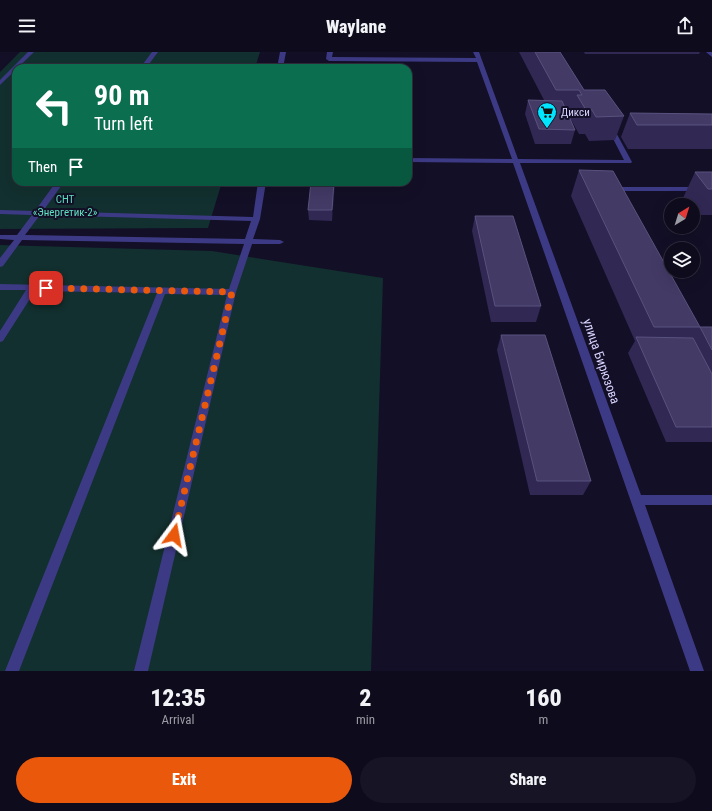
<!DOCTYPE html>
<meta charset="utf-8">
<style>
:root{--surface:#0e0b1c;--page:#171425;--text:#f1f3f6;--muted:#9b9ba3;--line:#2e2b3b;--accent:#ea580c}
body{margin:0;font-family:"Roboto Condensed",sans-serif;background:var(--page);color:var(--text);height:100vh;display:flex;flex-direction:column;font-size:15px;white-space:nowrap}
*{box-sizing:border-box;margin:0}
p{font-size:13px;color:var(--muted)}
.icon{flex:none;width:22px;height:22px;fill:none;stroke:currentColor;stroke-width:2;stroke-linecap:round;stroke-linejoin:round}
.map{position:relative;height:619px;overflow:hidden}
.drawer{display:flex;flex-direction:column;background:var(--surface);flex:1}
.drawer>*{flex:none}
.banner{position:absolute;left:12px;top:12px;width:400px;height:122px;border-radius:12px;box-shadow:0 4px 16px #0002,0 0 0 1px var(--line);background:#0b6e4f;color:#fff;overflow:hidden}
.needle{width:26px;rotate:38deg}
.buttons{position:absolute;left:664px;top:146px;display:grid;gap:8px}
.buttons a{display:grid;place-items:center;width:36px;height:36px;border-radius:50%;background:var(--surface);box-shadow:0 4px 16px #0002,0 0 0 1px var(--line);font-size:20px}
.pin{position:absolute;display:grid;place-items:center;width:34px;height:34px;color:#fff;margin:-17px;border-radius:8px;box-shadow:0 2px 6px #0006}
.me{position:absolute;width:44px;margin:-22px;rotate:13deg;stroke-linejoin:round;filter:drop-shadow(0 0 3px #0008)}
.turn{display:flex;align-items:center;gap:14px;height:84px;padding:0 16px;font-size:18px}
.turn .icon{width:52px;height:52px;stroke-width:2.5}
.turn b{display:block;font-size:28px;line-height:34px}
.then{display:flex;align-items:center;height:38px;padding:0 16px;background:#0003;gap:8px;font-size:15px}
.eta{display:flex;justify-content:space-evenly;align-items:center;height:68px;text-align:center}
.eta b{font-size:24px;font-weight:800;line-height:28px}
.button{display:flex;gap:8px;margin-top:auto;padding:8px 16px}
.button a{flex:1;height:46px;border-radius:24px;background:var(--accent);color:#fff;font-size:16px;font-weight:800;line-height:46px;text-align:center}
.button a+a{background:var(--page);color:var(--text)}
header{display:flex;justify-content:space-between;align-items:center;height:52px;padding:0 16px;background:var(--surface);font-size:18px;font-weight:800}
.map>svg:first-child{display:block}
.green{fill:#12302f}
.lines{fill:none;stroke-linecap:round;stroke-linejoin:round}
.minor{fill:#3d3a85;fill-rule:evenodd}
.wall{fill:#312854}
.shaded-wall{fill:#1d163a}
.building{fill:#433a66;stroke:#5a527e}
.route{stroke:#ea580c;stroke-width:7;stroke-dasharray:0 12.6}
.labels{text-anchor:middle;stroke-width:4;stroke-linejoin:round;paint-order:stroke}
.far-poi-label{font-size:11px;fill:#d9d4ff;stroke:#130f26;text-anchor:start}
.far-park-label{font-size:11px;fill:#5fe0c0;stroke:#130f26}
.street-label{font-size:13px;fill:#d9d4ff;stroke:#130f26}
</style>
<header><svg class="icon" aria-label="menu" viewBox="0 0 24 24"><path d="M4 6h16M4 12h16M4 18h16"/></svg>Waylane<svg class="icon" aria-label="share" viewBox="0 0 24 24"><path d="M12 15V3M7 8l5-5 5 5M5 13v7h14v-7"/></svg></header>
<div class="map">
<svg width="712" height="619" viewBox="0 0 712 619">
<rect width="100%" height="100%" fill="#130f26"/>
<!-- green -->
<path class="green" d="M20,0H260L255,16H16V130H222L208,176L0,177V20Z
M0,193L212,199L383,226L371,619H0Z"/>
<g class="lines">
<!-- minor -->
<path class="minor" d="M28,0H34L0,33V28Z
M152,0H158L146,16H140Z
M280,0H286L283,16H277Z
M327,0H333L332,5L476,6L473,0H479L518,107L624,108L607,75L610,73L613,75L632,110L631,111H520L641,443H712V453H645L704,619H690L513,111L408,110V106L512,107L477,10L329,9L326,7Z
M706,0H712V5Z
M56,130H64L43,159L253,165L258,130H266L260,167L253,187L280,188L284,190L280,192H252L236,240L148,619H134L227,243L165,242L19,619H5L157,241L35,239L3,289L0,290V279L26,238H0V232L229,237L244,192L22,188L3,214L0,215V206L14,188L0,187V183H17L32,163L0,162V158L35,159ZM40,163L251,169L245,187L25,183Z
M614,135H712V139H617L613,137Z"/>
</g>
<!-- wall -->
<path class="wall" d="M519,0H560L584,38L624,64L615,88L589,89L585,82H579L570,66L572,61H568L575,78L571,92H535L525,62L528,48H544Z
M584,0H700L699,2H585Z
M630,61L712,62V97H628L621,85Z
M579,118L700,275H712V390H666L628,301L635,289L571,144Z
M695,120H712V163H695L693,160V153H688L683,146Z
M335,130L332,169L309,168L308,158Z
M475,164L541,254L536,270H491L472,179Z
M501,283L591,429L583,443H530L497,298Z"/>
<!-- shaded-wall -->
<path class="shaded-wall" d="M334,130H335L332,169V158Z"/>
<!-- building -->
<path class="building" d="M535,0H560L584,38H605L624,64L596,65L592,58H586L577,43H582L579,38H556Z
M528,48L562,49L575,78L539,77Z
M630,61L712,62V73H637Z
M579,118L613,119L700,275H654Z
M695,120H712V137H708Z
M311,130H334L332,158H308Z
M475,164H513L541,254H495Z
M700,275H712V298Z
M501,283H545L591,429H537Z
M636,285L693,286L712,322V375H676Z"/>
<g class="lines">
<!-- route -->
<path class="route" d="M46,236L232,240L174,483"/>
</g>
<!-- icons -->
<defs>
<symbol id="supermarket-pin" viewBox="-11 -11 22 30"><path d="M0 17L-7.5 6A9.5 9.5 0 1 1 7.5 6Z" fill="#00e5ff" stroke="#130f26"/><path d="M-6-5.5h2.5l.6 2H6L4.5 2H-2.5L-4.4-4H-6ZM-1.5 3.2a1.3 1.3 0 1 0 .1 0ZM3 3.2a1.3 1.3 0 1 0 .1 0Z" fill="#111"/></symbol>
</defs>
<g fill-rule="evenodd">
<use href="#supermarket-pin" x="536" y="49" width="22" height="30"/>
</g>
<g class="labels">
<!-- far-poi labels -->
<g class="far-poi-label">
<text x="561" y="64">Дикси</text>
</g>
<!-- far-park labels -->
<g class="far-park-label">
<text x="65" y="151">СНТ<tspan x="65" dy="13">«Энергетик-2»</tspan></text>
</g>
<!-- street labels -->
<g class="street-label">
<text transform="translate(602 309) rotate(71)" y="5">улица Бирюзова</text>
</g>
</g>
</svg>
<div class="buttons">
<a><svg class="needle" viewBox="-14 -14 28 28"><path d="M0-13l5 13h-10z" fill="#e53935"/><path d="M0 13l5-13h-10z" fill="#9b9ba3"/></svg></a>
<a><svg class="icon" aria-label="layers" viewBox="0 0 24 24"><path d="M12 4l9 5-9 5-9-5zM3 14l9 5 9-5"/></svg></a>
</div>
<div class="pin" style="left:46px;top:236px;background:#d93025"><svg class="icon" aria-label="arrive" viewBox="0 0 24 24"><path d="M6 21V4h12l-3 4 3 4H6"/></svg></div>
<svg class="me" style="left:174px;top:483px" viewBox="-20 -20 40 40"><path d="M0-17L14 15 0 8-14 15z" fill="#ea580c" stroke="#fff" stroke-width="4"/></svg>
<div class="banner">
<div class="turn"><svg class="icon" aria-label="left" viewBox="0 0 24 24"><path d="M17 20v-9H6M10 6l-5 5 5 5"/></svg><div><b>90 m</b>Turn left</div></div>
<div class="then">Then<svg class="icon" aria-label="arrive" viewBox="0 0 24 24"><path d="M6 21V4h12l-3 4 3 4H6"/></svg></div>
</div>
</div>
<section class="drawer">
<div class="eta">
<div><b>12:35</b><p>Arrival</p></div>
<div><b>2</b><p>min</p></div>
<div><b>160</b><p>m</p></div>
</div>
<div class="button"><a>Exit</a><a>Share</a></div>
</section>
